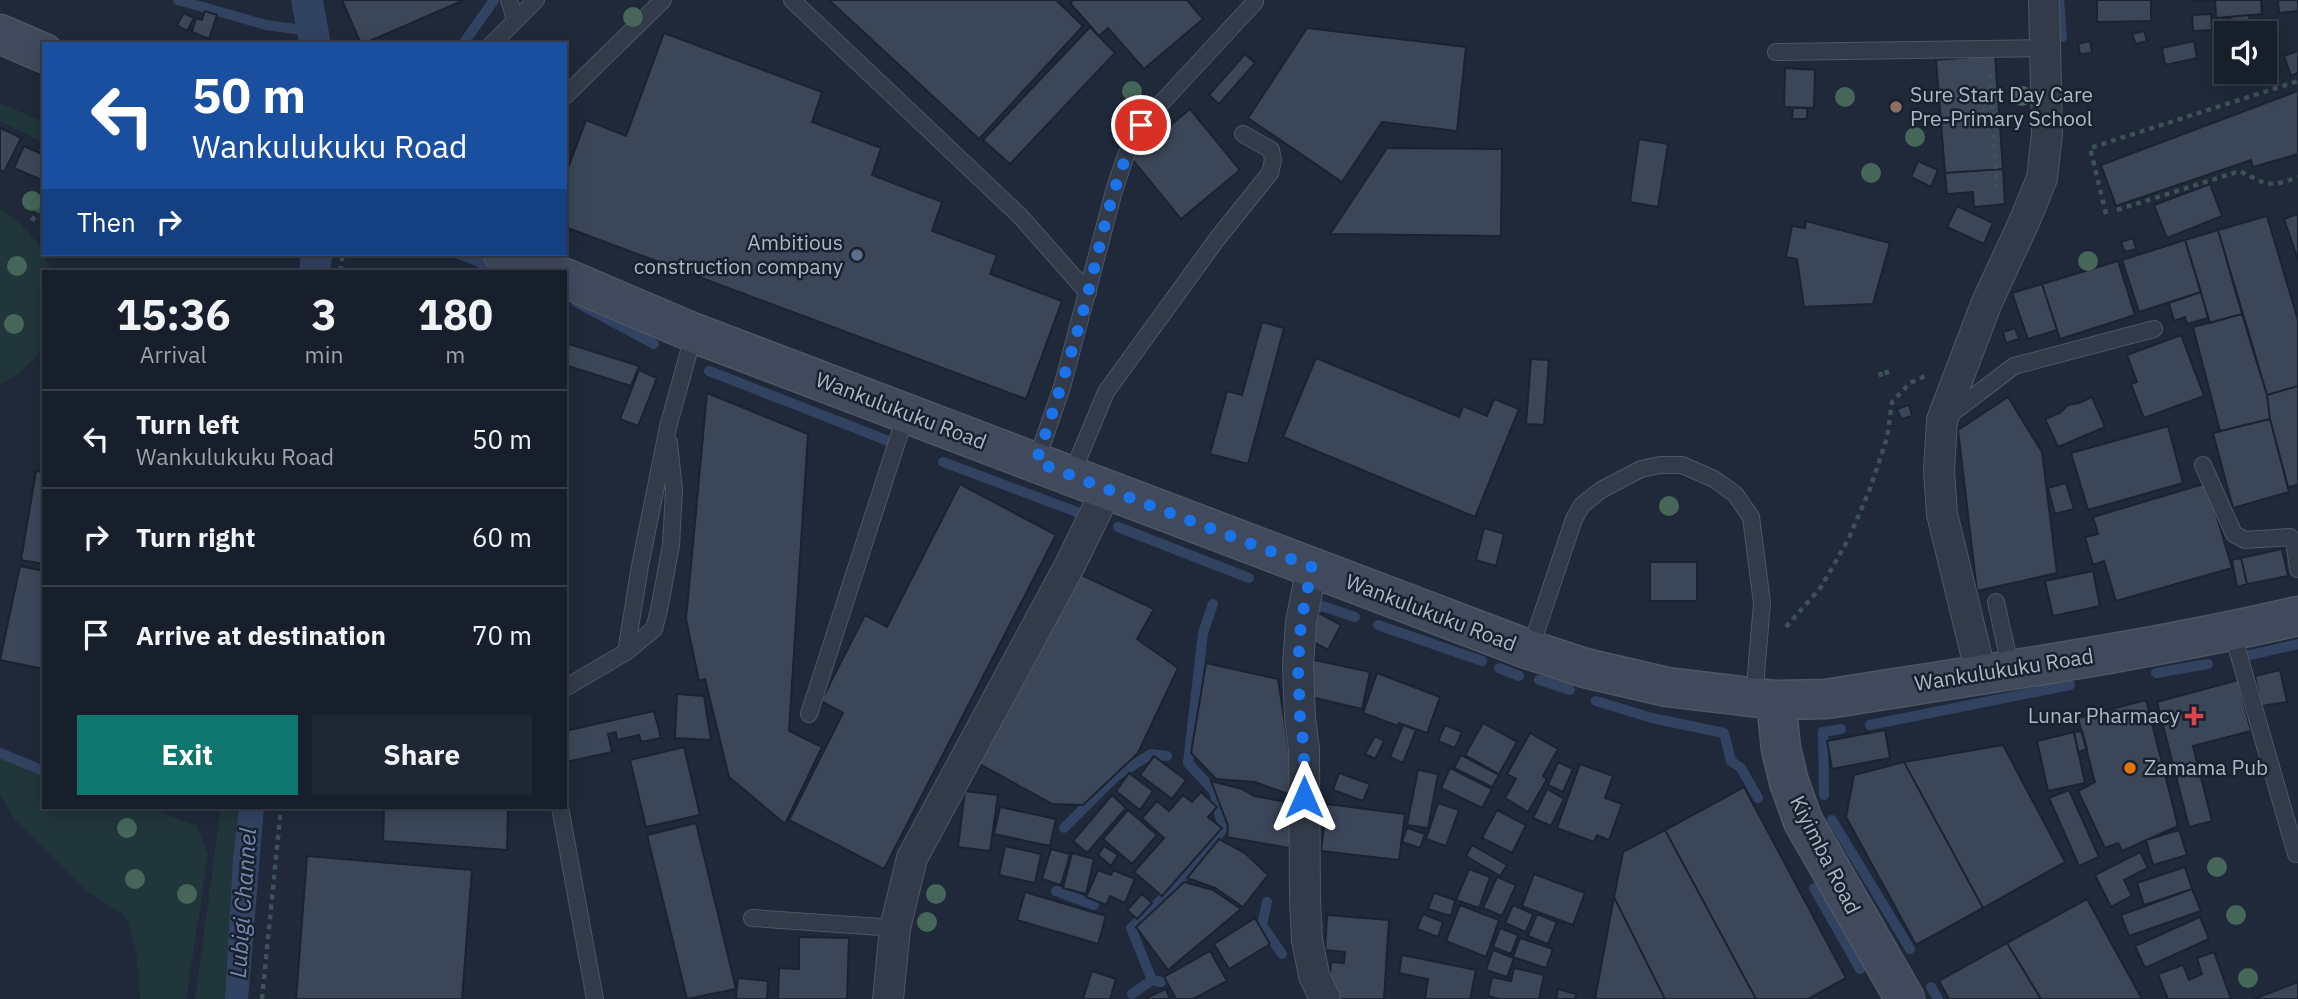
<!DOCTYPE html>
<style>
:root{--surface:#171f2c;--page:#202734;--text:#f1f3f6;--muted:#9ea2a9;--line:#363d48;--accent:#0f766e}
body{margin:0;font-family:"IBM Plex Sans",sans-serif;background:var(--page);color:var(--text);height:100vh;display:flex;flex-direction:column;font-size:26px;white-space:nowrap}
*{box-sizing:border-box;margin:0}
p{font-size:23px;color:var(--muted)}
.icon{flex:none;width:38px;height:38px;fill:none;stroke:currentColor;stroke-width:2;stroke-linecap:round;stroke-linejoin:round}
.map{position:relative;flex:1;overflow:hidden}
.sheet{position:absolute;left:42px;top:270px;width:525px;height:539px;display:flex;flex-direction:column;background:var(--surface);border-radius:0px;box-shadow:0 4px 18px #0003,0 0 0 2px var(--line)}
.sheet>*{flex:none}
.banner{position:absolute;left:42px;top:42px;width:525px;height:214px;border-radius:0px;box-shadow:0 4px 18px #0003,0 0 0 2px var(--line);background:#1a4fa0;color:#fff;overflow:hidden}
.tools{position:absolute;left:2214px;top:21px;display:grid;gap:14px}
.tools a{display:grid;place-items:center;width:63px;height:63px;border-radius:0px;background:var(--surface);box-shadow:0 4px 18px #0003,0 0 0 2px var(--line);font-size:35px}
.pin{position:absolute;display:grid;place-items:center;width:60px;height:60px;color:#fff;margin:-30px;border:4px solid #fff;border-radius:50%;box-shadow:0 2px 7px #0007}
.me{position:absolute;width:77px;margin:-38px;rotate:0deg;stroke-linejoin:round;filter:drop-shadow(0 0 5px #0008)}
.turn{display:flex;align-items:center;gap:24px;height:147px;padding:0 35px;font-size:32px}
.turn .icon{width:91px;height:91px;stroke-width:2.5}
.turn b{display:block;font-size:49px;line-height:60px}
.then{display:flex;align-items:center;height:66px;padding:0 35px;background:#0003;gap:14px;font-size:26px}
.eta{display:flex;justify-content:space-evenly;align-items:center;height:119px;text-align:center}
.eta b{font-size:42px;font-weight:700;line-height:49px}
.action{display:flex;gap:14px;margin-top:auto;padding:14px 35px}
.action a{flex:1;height:80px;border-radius:0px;background:var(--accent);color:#fff;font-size:28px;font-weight:700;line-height:80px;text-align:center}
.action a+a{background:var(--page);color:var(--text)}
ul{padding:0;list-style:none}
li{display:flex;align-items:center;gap:21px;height:98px;padding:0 35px;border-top:2px solid var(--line)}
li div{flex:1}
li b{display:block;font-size:26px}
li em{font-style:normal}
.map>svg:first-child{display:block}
.green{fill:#21363b}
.water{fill:#324362}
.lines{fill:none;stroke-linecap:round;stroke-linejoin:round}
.stream{stroke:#324362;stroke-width:10}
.building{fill:#3b4759;stroke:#1b2230;stroke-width:2}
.lane-casing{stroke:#4d5664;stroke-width:18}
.street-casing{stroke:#4d5664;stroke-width:32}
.secondary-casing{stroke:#4d5664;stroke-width:41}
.path{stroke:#3c5255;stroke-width:4.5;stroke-dasharray:5 5;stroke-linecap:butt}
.lane{stroke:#333b4a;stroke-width:16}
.street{stroke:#333b4a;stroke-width:30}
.secondary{stroke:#414a5d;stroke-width:38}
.tree{fill:#456659}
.route{stroke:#1a73e8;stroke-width:12;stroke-dasharray:0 21.6}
.education-dot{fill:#8d6e63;stroke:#19202e;stroke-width:2.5}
.service-dot{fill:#5c6f8a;stroke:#19202e;stroke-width:2.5}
.health-dot{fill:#e0444e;stroke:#19202e;stroke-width:2.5}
.food-dot{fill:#e8710a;stroke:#19202e;stroke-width:2.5}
.labels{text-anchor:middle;stroke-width:5;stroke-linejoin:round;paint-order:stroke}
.poi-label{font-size:21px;fill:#adb6c6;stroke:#19202e;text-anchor:start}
.street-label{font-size:21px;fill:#adb6c6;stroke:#19202e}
.water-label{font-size:23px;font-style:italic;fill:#748ab1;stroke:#19202e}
</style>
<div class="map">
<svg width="2298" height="999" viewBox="0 0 2298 999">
<rect width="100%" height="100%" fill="#1f293a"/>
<!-- green -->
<path class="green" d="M0,103L44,122V143L0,121Z
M0,209C28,228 39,240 51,271H44C44,286 47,333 44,344C40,356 12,382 0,384Z
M0,753L9,754L44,767V807H147L197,826L208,855L186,999H140L136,950L126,916L85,890L13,817L0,795Z
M221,807H239L233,858L225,999H195Z"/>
<!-- water -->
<path class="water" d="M291,0H323L331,44H299Z
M301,254H333L330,271H299Z
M239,807H264L248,999H225L233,858Z"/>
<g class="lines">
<!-- stream -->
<path class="stream" d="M178,0L266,25L303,30
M2059,0L2062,37
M463,44L494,0
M459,254L500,271
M576,302L654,344
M709,371L891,442
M943,462L1077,512
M1118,527L1249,578
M1312,618L1319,605L1355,617
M1378,625L1482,661
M2246,656L2298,644
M1499,668L1519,676
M2156,673L2208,664
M1539,680L1570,690
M1596,701L1652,718L1724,733L1731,761L1741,768L1758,798
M1870,725L2070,685
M0,753L44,771
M1824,795L1823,732L1841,729
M1832,820L1910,949
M1064,828L1116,776L1151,754L1167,756
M1814,888L1860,969
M1056,891L1094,905
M1267,902L1262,925L1282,954
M1161,982L1152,980L1131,928L1174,888L1223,829L1214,791L1188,763L1203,633L1213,604
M1931,987L1938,999
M1132,994L1152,980"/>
</g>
<!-- building -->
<path class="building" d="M342,0H464L363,44H361Z
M829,0H1056L1083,26L979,139Z
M1074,0H1187L1203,19L1144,69L1108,28L1099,36L1070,3Z
M2097,0H2151V21L2097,22Z
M2194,0H2261L2262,14L2216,18L2215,0L2194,2Z
M2278,0H2298V11L2279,13Z
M205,11L217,15L209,39L192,32L196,18L202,20Z
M184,13L194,18L187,31L177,25Z
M2211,14L2212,30L2193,31L2192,15Z
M2249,15L2250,23L2231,25L2230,17Z
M1090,27L1115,53L1010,164L983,140Z
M1307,28L1466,47L1457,131L1382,122L1342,182L1248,118Z
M2144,31L2147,41L2136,44L2132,34Z
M664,33L822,92L812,122L881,148L872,175L942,202L932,231L997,255L990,274L1062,301L1026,399L565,227V176L586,120L626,136Z
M2090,41L2092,53L2080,54L2078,44Z
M2194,41L2197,58L2165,65L2162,48Z
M2298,51V73L2291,76L2284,56Z
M1245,54L1255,63L1219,104L1209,95Z
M1995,55L2003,169L1945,173L1936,60Z
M1785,68L1815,70L1814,108L1784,107Z
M2298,91V154L2253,167L2251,160L2116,206L2101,165Z
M1793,108H1807V119H1792Z
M1190,109L1240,170L1181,219L1131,158Z
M0,128L21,138L4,172L0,170Z
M1639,139L1668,144L1658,207L1630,202Z
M24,146L44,155V181L14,168Z
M1387,148L1502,149L1501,236L1330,234Z
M1918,161L1938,170L1931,187L1911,177Z
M2003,169L2005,204L1974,207L1973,192L1947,194L1945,173Z
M2210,184L2222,216L2167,238L2154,205Z
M1957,206L1993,223L1984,244L1947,227Z
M2298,214V260L2284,219Z
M2267,216L2298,320V386L2267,395L2218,230Z
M1806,221L1890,243L1873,304L1804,307L1797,259L1786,257L1792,226L1805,228Z
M2218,230L2242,314L2210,323L2185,240Z
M2133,238L2136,249L2125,252L2121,242Z
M2185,240L2201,292L2139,312L2122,260Z
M2118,261L2135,315L2060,339L2042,284Z
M2042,284L2057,330L2028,339L2012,293Z
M2201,292L2208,318L2187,324L2185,317L2174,321L2169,303Z
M2242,314L2267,395L2270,419L2220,431L2193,327Z
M1262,322L1284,328L1248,464L1210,454L1227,391L1242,395Z
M2015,328L2019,339L2006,343L2003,332Z
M2181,335L2204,396L2144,418L2131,384L2137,382L2127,355Z
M569,344L639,366L631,386L565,365Z
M1316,358L1459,417L1463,406L1487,416L1494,399L1519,409L1475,517L1283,437Z
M1531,359L1549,360L1544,425L1526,424Z
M639,370L657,378L638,426L620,419Z
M2298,386V485L2288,487L2270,419L2267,395Z
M707,393L808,434L789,731L822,747L785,824L729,777L705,679L699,681L686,619Z
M2008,397L2042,452L2057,573L1977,591L1958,430Z
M2092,397L2105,427L2058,447L2045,419L2060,413L2068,405L2079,403Z
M1909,405L1912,416L1901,419L1897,409Z
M2270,419L2289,492L2233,508L2213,433Z
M2168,426L2183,483L2088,510L2071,453Z
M36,471L44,472V564L21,560Z
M2066,483L2074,509L2055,514L2048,488Z
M2207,483L2232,568L2116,601L2104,561L2093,565L2085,537L2098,534L2093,517Z
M960,484L1056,535L884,869L789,820L843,713L821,701L865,615L887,627Z
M1484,528L1504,534L1496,566L1476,560Z
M2282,549L2288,576L2247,584L2241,558Z
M2241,558L2247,584L2237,587L2232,560Z
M1650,562H1697V601H1650Z
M20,566L44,571V669L0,660Z
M1071,570L1154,609L1137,639L1178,668L1138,753L1083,805L1052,804L976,762Z
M2093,571L2100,606L2053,616L2045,581Z
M1319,613L1341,625L1328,650L1306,638Z
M1310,659L1370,672L1362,709L1302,695Z
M1206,663L1278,679L1296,797L1255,782L1216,779L1191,753Z
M2280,670L2287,702L2261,706L2255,676Z
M1377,673L1440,697L1427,733L1399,723L1398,726L1363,713Z
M2238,680L2251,731L2193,746L2212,821L2189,827L2157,702Z
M677,694L704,696L711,740L675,738Z
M2146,700L2178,826L2122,851L2118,843L2105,848L2078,791L2095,782L2078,718Z
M654,711L661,738L641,742L639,735L617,740L616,732L608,734L612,752L566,762L565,731Z
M1483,723L1517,742L1499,774L1465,755Z
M1403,725L1416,730L1403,763L1390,757Z
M1445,725L1462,732L1455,748L1438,741Z
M1885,730L1890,758L1832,769L1827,741Z
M2082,731L2087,749L2078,752L2074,732Z
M2074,732L2085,783L2048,791L2037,741Z
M1530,733L1558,749L1543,776L1547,779L1528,812L1505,798L1516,779L1507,774Z
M1375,736L1384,741L1375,759L1365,754Z
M2003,745L2065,862L1983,908L1904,762Z
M684,747L700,815L646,827L630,760Z
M1461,755L1499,775L1492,787L1454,768Z
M1154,756L1186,780L1172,799L1140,775Z
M1558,762L1573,769L1563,792L1548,785Z
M1904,762L1983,908L1916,945L1846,817L1854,775Z
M1580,764L1613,776L1605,798L1622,804L1609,840L1597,835L1594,842L1557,828Z
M1450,768L1492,789L1482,808L1441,788Z
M1418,770L1438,774L1428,828L1407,825Z
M1129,773L1153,791L1140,810L1116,791Z
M1339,773L1370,784L1363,801L1333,790Z
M1211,781L1242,789L1254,796L1297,804L1289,848L1227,837L1228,826Z
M1744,787L1846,978L1808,999H1756L1665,830Z
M1547,789L1564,799L1551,826L1533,818Z
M2069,790L2099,857L2079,866L2049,798Z
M965,791L998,795L990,851L958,847Z
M1201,792L1217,807L1208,817L1222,828L1162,896L1134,872L1164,838L1142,818L1157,801L1169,811L1183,795L1192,802Z
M1112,795L1126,808L1087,853L1073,841Z
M1438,803L1459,810L1446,846L1426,839Z
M1327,804L1405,814L1399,860L1321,851Z
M384,807H508L507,850L383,841Z
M1000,807L1056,819L1050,846L994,834Z
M1128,810L1157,835L1132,864L1103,839Z
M1497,810L1526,825L1512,853L1482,838Z
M696,823L736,989L687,999L647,835Z
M1407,828L1425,834L1420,848L1402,842Z
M1665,830L1756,999H1665L1614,897L1623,852Z
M2179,830L2187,855L2153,865L2146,840Z
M1219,839L1245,853L1268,875L1243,907L1215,888L1187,878Z
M1472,845L1507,865L1500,876L1466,856Z
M1005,846L1041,854L1035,883L999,875Z
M1104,846L1118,855L1111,866L1098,855Z
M1051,849L1070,854L1061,885L1042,879Z
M2140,852L2148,868L2124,880L2132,896L2111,907L2095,875Z
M1072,853L1094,859L1086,894L1063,888Z
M307,856L472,870L462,999H296Z
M2185,867L2192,889L2144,905L2137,883Z
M1469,869L1490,877L1479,908L1456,900Z
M1098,870L1111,875L1113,870L1135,879L1125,903L1110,896L1106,905L1086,897Z
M1534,874L1585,893L1573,925L1522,906Z
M1497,877L1516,885L1502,916L1483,908Z
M1184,882L1213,890L1241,909L1168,970L1136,927Z
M2192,889L2201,911L2129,936L2121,915Z
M1025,892L1106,916L1098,944L1017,920Z
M1434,893L1455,900L1451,916L1428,909Z
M1142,894L1152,903L1137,919L1127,910Z
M1614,897L1665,999H1595Z
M2087,899L2142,999H2041L2007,943Z
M1460,905L1499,920L1486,957L1446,941Z
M1513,905L1533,914L1526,932L1505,923Z
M1423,914L1443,922L1438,937L1417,929Z
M1537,914L1557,922L1548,944L1528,936Z
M1327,915L1389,920L1384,999H1328L1331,962L1344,963L1345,952L1325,950Z
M2200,917L2209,939L2145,968L2135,946Z
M1255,918L1270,944L1229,969L1214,944Z
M1500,928L1518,935L1511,954L1493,947Z
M799,937L849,938L847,999H778L779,968L799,969Z
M1520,938L1553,949L1546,968L1513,957Z
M2007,943L2041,999H1949L1939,981Z
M1493,950L1514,958L1507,977L1486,970Z
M1210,951L1227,981L1193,999H1176L1164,977Z
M2214,952L2231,999H2168L2158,974L2183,965L2189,980L2202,974L2197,958Z
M1402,955L1476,970L1470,999H1425L1428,979L1399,973Z
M1514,968L1544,975L1539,999H1499L1488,996L1492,977L1511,981Z
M1092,971L1116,979L1110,999H1083Z
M738,978L768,981L767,999H736Z
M2298,982V999H2254Z
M1166,989L1170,999H1144Z
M1558,989L1576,994L1575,999H1556Z"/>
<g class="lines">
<defs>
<path id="lane" d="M509,0L515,19
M792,0L1020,216L1088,293
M492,44L536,0
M1776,52L2047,48
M565,96L663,0
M1947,417L2014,366L2154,329
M1036,462L1062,387L1114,191L1126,155L1141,125L1255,2
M2203,465L2234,534L2245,540L2290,537L2294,540L2298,569
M1071,476L1106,392L1217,239L1270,173L1273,160L1271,150L1243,134
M1996,602L2011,670
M2232,631L2296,854
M1530,650L1574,519L1582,505L1601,490L1641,469L1660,465H1682L1714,479L1735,494L1751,517L1762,603L1754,698
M626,652L654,629L659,610L671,545L674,490L669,443
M565,688L626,652L640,566L668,427L694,333
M809,714L906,414
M560,807L595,999
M752,918L895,928"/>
<path id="street" d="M1312,567L1301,622L1298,665L1300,718L1304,749L1305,900L1307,940L1314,975L1325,999
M1981,674L1942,514L1939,471L1942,420L1987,302L2025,220L2042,178L2047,134L2044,0
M888,999L895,928L912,858L1070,565L1107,489"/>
<path id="secondary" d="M0,34L44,53
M503,254L549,271
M565,278L694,333L1530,650L1585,668L1667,687L1776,700L1826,699C1984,674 2143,652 2298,616
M1776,700L1781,749L1789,782L1803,821L1905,999"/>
</defs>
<!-- lane casing -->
<use href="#lane" class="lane-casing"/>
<!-- street casing -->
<use href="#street" class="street-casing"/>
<!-- secondary casing -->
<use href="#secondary" class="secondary-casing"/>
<!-- path -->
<path class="path" d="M1990,74L1997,187
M2117,210L2240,171C2267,185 2269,188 2298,177
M2106,214L2090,148L2298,81
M32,221L44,200
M340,271L343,254
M1886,370L1888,376
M1880,372L1882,378
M1786,627L1821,587L1848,540L1870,489L1887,438L1892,402L1910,383L1925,376
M262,999L281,807"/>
<!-- lane -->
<use href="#lane" class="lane"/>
<!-- street -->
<use href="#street" class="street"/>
<!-- secondary -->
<use href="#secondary" class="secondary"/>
</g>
<!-- trees -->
<g class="tree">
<circle cx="633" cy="17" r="10"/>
<circle cx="1132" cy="91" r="10"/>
<circle cx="2022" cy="96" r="10"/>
<circle cx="1845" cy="97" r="10"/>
<circle cx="1915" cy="137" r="10"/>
<circle cx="1871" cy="173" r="10"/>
<circle cx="32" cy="201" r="10"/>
<circle cx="2088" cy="261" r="10"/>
<circle cx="17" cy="266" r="10"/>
<circle cx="14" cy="324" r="10"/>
<circle cx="1669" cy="506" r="10"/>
<circle cx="127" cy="828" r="10"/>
<circle cx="2217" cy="867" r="10"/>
<circle cx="135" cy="879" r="10"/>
<circle cx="187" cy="894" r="10"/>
<circle cx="936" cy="894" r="10"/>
<circle cx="2236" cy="915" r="10"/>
<circle cx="927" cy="922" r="10"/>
<circle cx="2248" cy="978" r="10"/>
</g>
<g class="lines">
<!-- route -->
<path class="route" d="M1141,125C1113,177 1103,235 1088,293C1073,350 1055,406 1036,462L1312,567L1301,622L1298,665L1300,718L1304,749V797"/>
</g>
<!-- markers -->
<circle class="education-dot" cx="1896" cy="107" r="7"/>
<circle class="service-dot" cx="857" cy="255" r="7"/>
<path class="health-dot" d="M2190.5 705.5h7v7h7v7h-7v7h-7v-7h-7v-7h7z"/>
<circle class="food-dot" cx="2130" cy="768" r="7"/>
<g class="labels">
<!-- poi labels -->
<g class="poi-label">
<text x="1910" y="102">Sure Start Day Care<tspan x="1910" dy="24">Pre-Primary School</tspan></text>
<text x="843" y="250" text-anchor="end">Ambitious<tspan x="843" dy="24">construction company</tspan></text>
<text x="2180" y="723" text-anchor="end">Lunar Pharmacy</text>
<text x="2144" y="775">Zamama Pub</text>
</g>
<!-- street labels -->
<g class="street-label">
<text transform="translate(901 411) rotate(21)" y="7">Wankulukuku Road</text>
<text transform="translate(1431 613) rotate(21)" y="7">Wankulukuku Road</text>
<text transform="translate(2004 670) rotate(-9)" y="7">Wankulukuku Road</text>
<text transform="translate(1825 855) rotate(63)" y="7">Kiyimba Road</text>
</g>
<!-- water labels -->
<g class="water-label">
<text transform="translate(243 903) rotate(-86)" y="8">Lubigi Channel</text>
</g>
</g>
</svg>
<div class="tools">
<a><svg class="icon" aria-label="sound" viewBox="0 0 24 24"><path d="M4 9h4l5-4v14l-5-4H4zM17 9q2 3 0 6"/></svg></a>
</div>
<div class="pin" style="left:1141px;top:125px;background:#d93025"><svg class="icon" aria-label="arrive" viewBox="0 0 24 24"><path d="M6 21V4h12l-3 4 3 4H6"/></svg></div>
<svg class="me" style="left:1304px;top:797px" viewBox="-20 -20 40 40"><path d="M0-17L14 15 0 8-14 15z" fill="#1a73e8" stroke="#fff" stroke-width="4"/></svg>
<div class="banner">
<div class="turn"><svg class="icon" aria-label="left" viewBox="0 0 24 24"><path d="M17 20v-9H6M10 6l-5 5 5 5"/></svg><div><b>50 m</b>Wankulukuku Road</div></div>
<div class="then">Then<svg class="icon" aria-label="right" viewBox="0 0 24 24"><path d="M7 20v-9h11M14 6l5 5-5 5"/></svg></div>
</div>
<section class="sheet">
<div class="eta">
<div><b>15:36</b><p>Arrival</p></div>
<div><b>3</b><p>min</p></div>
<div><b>180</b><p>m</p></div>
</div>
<ul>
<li><svg class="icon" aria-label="left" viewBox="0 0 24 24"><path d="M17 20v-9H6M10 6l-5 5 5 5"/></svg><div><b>Turn left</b><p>Wankulukuku Road</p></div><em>50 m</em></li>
<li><svg class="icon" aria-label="right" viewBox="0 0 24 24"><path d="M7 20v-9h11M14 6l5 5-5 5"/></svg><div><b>Turn right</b></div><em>60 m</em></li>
<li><svg class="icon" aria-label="arrive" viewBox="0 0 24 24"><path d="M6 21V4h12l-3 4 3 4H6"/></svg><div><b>Arrive at destination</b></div><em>70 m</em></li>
</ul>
<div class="action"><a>Exit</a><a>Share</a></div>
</section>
</div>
